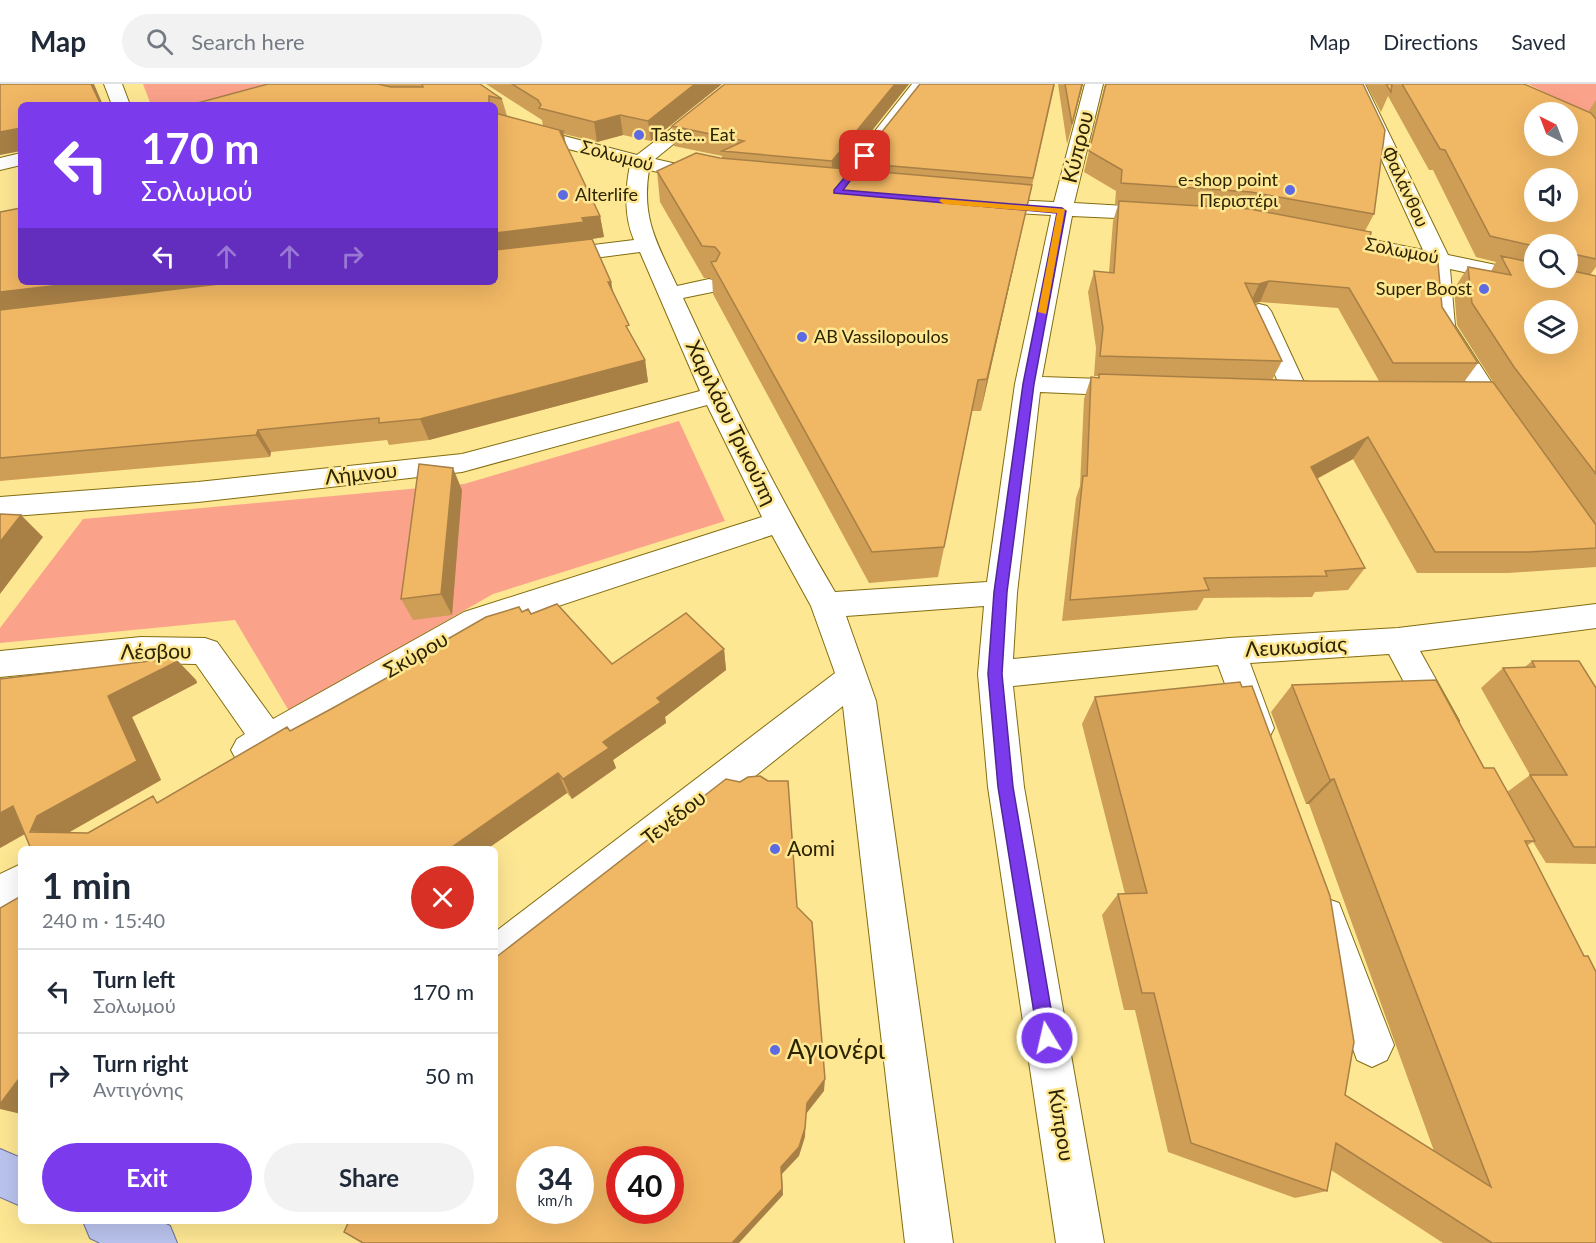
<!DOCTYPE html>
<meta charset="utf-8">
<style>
:root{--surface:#fff;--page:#f2f2f3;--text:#1f2937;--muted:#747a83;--line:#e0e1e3;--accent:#7c3aed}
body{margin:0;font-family:Lato,sans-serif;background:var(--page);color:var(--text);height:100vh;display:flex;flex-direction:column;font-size:22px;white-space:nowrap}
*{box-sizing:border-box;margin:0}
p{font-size:20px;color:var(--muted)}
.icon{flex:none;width:33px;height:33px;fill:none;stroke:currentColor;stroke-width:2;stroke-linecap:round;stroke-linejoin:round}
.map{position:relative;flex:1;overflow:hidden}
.drawer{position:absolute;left:18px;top:762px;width:480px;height:378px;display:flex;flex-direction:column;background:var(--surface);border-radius:9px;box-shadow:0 6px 24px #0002}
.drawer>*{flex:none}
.banner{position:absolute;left:18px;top:18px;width:480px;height:183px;border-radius:9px;box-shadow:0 6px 24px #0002;background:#7c3aed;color:#fff;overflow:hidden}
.needle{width:39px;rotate:318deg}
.tools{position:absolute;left:1524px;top:18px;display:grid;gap:12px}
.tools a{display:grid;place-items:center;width:54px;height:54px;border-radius:50%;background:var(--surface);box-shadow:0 6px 24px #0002;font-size:30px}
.speed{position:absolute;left:516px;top:1062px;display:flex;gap:12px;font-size:30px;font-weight:700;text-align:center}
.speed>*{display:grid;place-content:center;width:78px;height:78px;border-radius:50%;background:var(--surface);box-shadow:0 6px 24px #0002;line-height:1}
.speed small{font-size:15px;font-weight:400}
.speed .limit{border:9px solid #d22;background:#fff;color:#111}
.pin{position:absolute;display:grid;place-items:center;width:51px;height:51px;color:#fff;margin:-26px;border-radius:12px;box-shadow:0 3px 9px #0006}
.me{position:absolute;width:66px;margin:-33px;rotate:351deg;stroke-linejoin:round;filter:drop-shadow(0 0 4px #0008)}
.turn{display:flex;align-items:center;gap:21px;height:126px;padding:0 24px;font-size:27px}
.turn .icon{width:78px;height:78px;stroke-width:2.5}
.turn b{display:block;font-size:42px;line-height:51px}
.lanes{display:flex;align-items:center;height:57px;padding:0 24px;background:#0003;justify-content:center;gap:30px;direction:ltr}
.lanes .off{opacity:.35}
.round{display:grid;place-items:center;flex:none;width:63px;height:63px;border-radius:32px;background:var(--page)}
.headline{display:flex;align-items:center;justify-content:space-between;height:102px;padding:0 24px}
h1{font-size:36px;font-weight:700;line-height:45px}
.cta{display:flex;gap:12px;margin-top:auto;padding:12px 24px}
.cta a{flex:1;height:69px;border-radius:36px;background:var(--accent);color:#fff;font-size:24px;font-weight:700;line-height:69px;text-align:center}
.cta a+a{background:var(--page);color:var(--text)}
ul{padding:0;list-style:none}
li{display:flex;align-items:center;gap:18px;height:84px;padding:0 24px;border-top:2px solid var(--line)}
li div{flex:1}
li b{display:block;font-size:22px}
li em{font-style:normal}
header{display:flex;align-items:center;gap:36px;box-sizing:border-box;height:84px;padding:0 30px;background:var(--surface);border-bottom:2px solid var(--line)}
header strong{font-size:28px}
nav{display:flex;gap:33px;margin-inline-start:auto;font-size:21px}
.search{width:420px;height:54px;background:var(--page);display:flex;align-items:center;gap:15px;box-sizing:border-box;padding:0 21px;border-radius:33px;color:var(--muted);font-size:22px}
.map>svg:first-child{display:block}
.green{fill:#fba28b}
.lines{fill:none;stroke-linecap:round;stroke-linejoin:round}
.minor-casing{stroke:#826d0f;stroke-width:2}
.major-casing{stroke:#6c7294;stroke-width:2}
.minor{fill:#fff;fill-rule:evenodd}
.major{fill:#bbc4ef;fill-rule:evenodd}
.wall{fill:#ce9d56;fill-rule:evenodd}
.shaded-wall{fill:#a88046}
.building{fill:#f0b764;stroke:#a88046;stroke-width:1.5;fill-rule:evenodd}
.route{fill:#7c3aed;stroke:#51269a;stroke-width:1.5}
.slow{fill:#f59e0b}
.poi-dot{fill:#5d6ae2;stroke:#fee793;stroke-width:2}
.labels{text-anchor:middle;stroke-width:5;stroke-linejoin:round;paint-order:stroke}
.far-poi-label{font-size:18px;fill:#2c2300;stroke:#fee793;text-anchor:start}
.far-street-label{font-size:18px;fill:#2c2300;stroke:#fee793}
.street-label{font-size:21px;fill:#2c2300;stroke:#fee793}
.poi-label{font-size:21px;fill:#2c2300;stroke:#fee793;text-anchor:start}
.near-poi-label{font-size:26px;fill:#2c2300;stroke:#fee793;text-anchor:start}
</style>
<header>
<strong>Map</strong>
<div class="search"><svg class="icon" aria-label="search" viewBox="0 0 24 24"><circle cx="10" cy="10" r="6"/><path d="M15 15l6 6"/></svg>Search here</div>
<nav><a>Map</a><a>Directions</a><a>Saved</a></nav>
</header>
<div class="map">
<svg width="1596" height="1159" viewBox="0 0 1596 1159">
<rect width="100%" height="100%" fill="#fee793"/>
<!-- green -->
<path class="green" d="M143,0H273L198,21H151Z
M1528,0H1596V26L1585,28Z
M679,337L725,437L493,510L289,627L235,536L0,559V544L83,435L464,400Z"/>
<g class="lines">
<defs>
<path id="minor" d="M104,0H122L130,21H112Z
M729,0H753L750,4L735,10L655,75L716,89L719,93L716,97L709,99L649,86C641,134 657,159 677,202L709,195L717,197L720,202L717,207L683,214C729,314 779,413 835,508L987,498L1015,300L1051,131L984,127L977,125L974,121L977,117L984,115L1054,118L1085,0H1103L1074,119L1160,124L1167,126L1170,130L1167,134L1160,136L1072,132L1042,293L1132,296L1141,298L1145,304L1141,310L1132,312L1040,308L1017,509L1013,575L1229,554L1398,544L1596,520V544L1420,567L1459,637L1454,647L1442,652L1430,647L1389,570L1250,579L1274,644L1269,654L1257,659L1245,654L1218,581L1013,602L1024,703L1104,1159H1056L988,703L978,590L984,522L846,532L876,617L953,1159H905L843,622L509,888L495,894V848L835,589L811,522L772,451L486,546L261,677L249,681L237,677L231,666L237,655L245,650L196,580L141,579L0,593V567L141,553L205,554L217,558L273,635L464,528L762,433L707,321L462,388L198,418L0,433V413L198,398L462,370L700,307L640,168L495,187V173L634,156C624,133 625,106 630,81L495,46V34L637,71Z
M912,0H930L844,112H830L827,108L830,104Z
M1347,0H1365L1448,171L1534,189V194H1555L1596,202V216L1450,185L1455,242L1515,335L1511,341L1502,344L1493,341L1431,242L1427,180L1324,158L1316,157L1313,152L1316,147L1324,146L1423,166Z
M21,69V81L0,86V74Z
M1259,220L1267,222L1271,227L1309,309L1305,315L1296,317L1287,315L1283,309L1247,227L1251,222Z
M21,780V821L0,831V790Z
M1325,814L1339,819L1394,961L1387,976L1372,983L1357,976L1305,833L1311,819Z"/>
<path id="major" d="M0,1065L21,1074V1122L0,1113Z
M83,1137H160L170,1142L177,1159H100L90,1154Z"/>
</defs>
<!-- minor casing -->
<use href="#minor" class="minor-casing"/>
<!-- major casing -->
<use href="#major" class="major-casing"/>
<!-- minor -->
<use href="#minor" class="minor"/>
<!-- major -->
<use href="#major" class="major"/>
</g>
<!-- wall -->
<path class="wall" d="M268,0H480L502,15L507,32L543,42L542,36L486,0H722L651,57L623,51L597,58L564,50L566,61L600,132L604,153L592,155L611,198L613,209L630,250L645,276L648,298L429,356L389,361L387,356L271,368L270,373L0,397V128L21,198H495V21H190Z
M725,0H909L842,84L857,86V79L1055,0L981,327H972L938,493L869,499L713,210L712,194H704L660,118L657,87L722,74V72L674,62L672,42Z
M1058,0H1083L1067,60Z
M1105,0H1363L1374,130L1365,147L1368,166L1442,223L1478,279L1464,298H1493L1457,241L1454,205L1468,183L1491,187L1496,178L1476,173L1433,86H1429L1388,12L1381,28L1366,0H1524L1588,28L1596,16V183L1590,191L1596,192V483L1508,489H1417L1353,375L1317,395L1365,484L1348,506L1315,508L1312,513L1204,514L1197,526L1062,537L1076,414L1080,402L1084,315L1091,293H1098V292H1094L1096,264L1088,208L1094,187L1109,189L1113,137L1118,121L1115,120L1116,107L1084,88ZM1534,160H1568V194H1534ZM1260,218L1338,224L1379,297L1272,296L1282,277L1254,219Z
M462,406L452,531L413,536L401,515Z
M522,528L531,530L612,580L724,565L726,586L665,633L666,639L613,676L616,684L572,715L567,709L487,765H31L25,750L0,764L175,574L196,596L197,599L132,633L161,696L68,749H88L160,717L287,643L290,647Z
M1532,577L1596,604V780L1546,779L1533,758L1528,761L1596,1159H1443L1331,1086L1327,1107L1295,1114L1168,1068L1135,926H1124L1102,831L1118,810H1125L1082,640L1095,613L1345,1011L1434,1067L1309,720H1306L1271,628L1292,601L1484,684L1507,708L1530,691L1481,604L1503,584L1525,583Z"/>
<!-- shaded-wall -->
<path class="shaded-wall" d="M91,0H94L103,21H101Z
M695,0H722L651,57L648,37Z
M895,0H909L831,98L832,77Z
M1082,0H1083L1067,60Z
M620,31L623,51L597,58L594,38Z
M21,44V67L0,71V48Z
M563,47L567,67L560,48Z
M1032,101L1025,132L981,327L987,295Z
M600,132L604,153L495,171V149Z
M1269,197L1260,218L1250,220L1259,200Z
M86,198H275L0,232V208Z
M608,198H611L615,219Z
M645,276L648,298L429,356L420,335Z
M258,346L271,368L270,373L256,351Z
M1368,353L1353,375L1297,405L1311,383Z
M453,384L462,406L452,531L441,510Z
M21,431L43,453L0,510V458Z
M724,565L726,586L665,633L666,639L613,676L616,684L572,715L563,695L603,658L657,614Z
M175,574L196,596L197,599L132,633L161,696L66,750L30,747L0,764V729L13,722L108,612Z
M558,689L567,709L487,765H449Z
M1334,695L1309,720H1306L1330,696Z
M21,992V1030L0,1025V1020Z
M825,995L824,1007L806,1030L805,1053L799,1072L782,1090L783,1111L739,1159H732L781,1083L807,1019Z"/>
<!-- building -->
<path class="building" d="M0,0H91L101,21H21V44L0,48Z
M268,0H378L391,3H423L422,0H480L502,15L489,12V21H190Z
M512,0H695L648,37L620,31L594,38L539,24L541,21L538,16Z
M725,0H895L832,77L722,67L744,57L672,42Z
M920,0H1054L1033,94L857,79Z
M1065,0H1082L1072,40Z
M1106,0H1363L1385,46L1374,130L1251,108L1121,99L1122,86L1089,67Z
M1386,0H1392L1391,8Z
M1402,0H1524L1591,29L1596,35V175L1573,170H1568V160H1534V162L1490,152L1445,66L1440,65ZM1534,28H1568V62H1534ZM1534,94H1568V128H1534Z
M495,29L563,47L560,48L600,132L582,134L584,138L495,149Z
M696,69L720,74L1032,101L987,295L978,296L944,463L872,468L711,178L716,177L720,169L715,163L702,162L657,87Z
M1119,117L1250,125L1371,148L1368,166L1438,179L1442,223L1478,279H1393L1349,204L1269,197L1259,200L1245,199L1282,277L1100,272L1103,244L1094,187L1114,189Z
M21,124V198H86L0,208V128Z
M592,155L611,198H608L629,241L626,242L645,276L420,335L379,339V334L258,346L256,351L0,374V226L236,198H495V166Z
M1501,172L1534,179V194H1568V186L1596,192V390L1514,283L1472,219L1468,183L1511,191ZM1534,226H1568V260H1534Z
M1099,290L1308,297L1493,298L1596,441V464L1528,468H1435L1368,353L1311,383L1365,484L1325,487L1327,492L1204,494L1209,506L1070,516L1083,392H1087L1091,293L1099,294Z
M419,380L453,384L441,510L401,515Z
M0,430L21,431L0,458Z
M557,520L612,580L686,529L724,565L657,614L661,618L603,658L609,664L563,695L558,689L449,765H31L13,722L0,729V595L175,574L176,578L108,612L137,677L37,732L30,748L88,749L153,712L157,719L287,643L290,647L331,625L392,591L390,588L486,533L519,523L522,528L528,525L531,530Z
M1532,577H1579L1596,604V763H1574L1530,691H1567L1503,584L1535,583Z
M1436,596L1484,684H1494L1535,757H1525L1584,872H1588L1596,888V1159H1492L1336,1059L1327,1107L1191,1059L1154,909H1142L1118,810L1147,809L1095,613L1240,598L1242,603L1252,602L1330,812L1354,958L1345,1011L1491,1103L1334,695L1330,696L1292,601Z
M760,692L768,697H788L797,823L812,838L825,995L807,1019L805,1044L799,1063L781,1083L782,1105L732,1159H363L344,1148L349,1137H495V874L726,695L740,698L748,693ZM530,1076H580V1126H530ZM620,1076H670V1126H620Z
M21,812V992L0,1020V824Z"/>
<!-- route -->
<path class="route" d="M865,69L869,72L843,106L1062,124L1066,127L1034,300L1007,508L1002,590L1013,703L1056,954L1053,960L1047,963L1040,960L1038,954L998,703L988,590L994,508L1023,300L1057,129L834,109V106Z"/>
<!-- slow -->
<path class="slow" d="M941,115L1065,125L1046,230L1038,228L1057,129L944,120L939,117Z"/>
<!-- markers -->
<g class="poi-dot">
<circle cx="639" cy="51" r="6"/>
<circle cx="1290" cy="106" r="6"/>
<circle cx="563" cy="111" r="6"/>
<circle cx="1484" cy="205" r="6"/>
<circle cx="802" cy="253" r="6"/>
<circle cx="775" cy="765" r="6"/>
<circle cx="775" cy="966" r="6"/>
</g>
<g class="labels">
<!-- far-poi labels -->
<g class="far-poi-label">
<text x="651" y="57">Taste... Eat</text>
<text x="1278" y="102" text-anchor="end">e-shop point<tspan x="1278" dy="21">Περιστέρι</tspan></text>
<text x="575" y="117">Alterlife</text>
<text x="1472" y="211" text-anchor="end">Super Boost</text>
<text x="814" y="259">AB Vassilopoulos</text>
</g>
<!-- far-street labels -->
<g class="far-street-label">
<text transform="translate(617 72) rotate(15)" y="6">Σολωμού</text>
<text transform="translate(1405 103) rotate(65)" y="6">Φαλάνθου</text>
<text transform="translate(1402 167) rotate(11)" y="6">Σολωμού</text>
</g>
<!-- street labels -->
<g class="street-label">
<text transform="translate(1078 63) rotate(-76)" y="7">Κύπρου</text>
<text transform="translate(731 339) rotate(64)" y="7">Χαριλάου Τρικούπη</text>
<text transform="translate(361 390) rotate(-6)" y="7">Λήμνου</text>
<text transform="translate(1296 563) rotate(-3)" y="7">Λευκωσίας</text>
<text transform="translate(156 568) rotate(-1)" y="7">Λέσβου</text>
<text transform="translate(416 571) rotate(-30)" y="7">Σκύρου</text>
<text transform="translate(674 734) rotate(-38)" y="7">Τενέδου</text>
<text transform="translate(1061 1041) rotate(81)" y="7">Κύπρου</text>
</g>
<!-- poi labels -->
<g class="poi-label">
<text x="787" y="772">Aomi</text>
</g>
<!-- near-poi labels -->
<g class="near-poi-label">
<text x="787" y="975">Αγιονέρι</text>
</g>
</g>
</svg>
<div class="tools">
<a><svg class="needle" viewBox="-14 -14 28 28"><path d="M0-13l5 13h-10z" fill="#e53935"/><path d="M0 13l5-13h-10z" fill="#747a83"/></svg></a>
<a><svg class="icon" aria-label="sound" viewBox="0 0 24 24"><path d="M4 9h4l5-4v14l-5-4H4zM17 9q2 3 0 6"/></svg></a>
<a><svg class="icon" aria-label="search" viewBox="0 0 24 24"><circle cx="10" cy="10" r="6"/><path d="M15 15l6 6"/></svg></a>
<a><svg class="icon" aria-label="layers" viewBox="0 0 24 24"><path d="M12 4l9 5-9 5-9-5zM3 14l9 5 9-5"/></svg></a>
</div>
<div class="speed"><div>34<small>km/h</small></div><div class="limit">40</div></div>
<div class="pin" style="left:865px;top:72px;background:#d93025"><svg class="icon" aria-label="arrive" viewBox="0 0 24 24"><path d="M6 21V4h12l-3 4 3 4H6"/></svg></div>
<svg class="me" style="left:1047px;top:954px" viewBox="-20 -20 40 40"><circle r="17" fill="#7c3aed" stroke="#fff" stroke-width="3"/><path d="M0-11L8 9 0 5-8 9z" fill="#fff"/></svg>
<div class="banner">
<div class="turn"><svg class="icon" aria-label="left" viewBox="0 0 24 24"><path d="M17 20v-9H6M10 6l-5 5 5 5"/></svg><div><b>170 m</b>Σολωμού</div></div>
<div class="lanes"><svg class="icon" aria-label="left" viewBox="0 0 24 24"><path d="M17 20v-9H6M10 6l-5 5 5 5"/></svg><svg class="icon off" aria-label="ahead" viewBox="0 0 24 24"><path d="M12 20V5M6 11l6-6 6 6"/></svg><svg class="icon off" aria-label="ahead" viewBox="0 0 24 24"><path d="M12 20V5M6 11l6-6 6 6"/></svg><svg class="icon off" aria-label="right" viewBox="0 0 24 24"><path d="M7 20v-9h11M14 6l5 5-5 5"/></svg></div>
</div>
<section class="drawer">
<div class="headline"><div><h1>1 min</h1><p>240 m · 15:40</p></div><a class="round" style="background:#d93025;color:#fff"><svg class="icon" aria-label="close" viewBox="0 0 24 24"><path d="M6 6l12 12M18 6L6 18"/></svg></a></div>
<ul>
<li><svg class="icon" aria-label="left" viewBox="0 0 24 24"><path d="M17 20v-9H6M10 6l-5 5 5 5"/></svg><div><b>Turn left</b><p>Σολωμού</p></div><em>170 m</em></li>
<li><svg class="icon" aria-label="right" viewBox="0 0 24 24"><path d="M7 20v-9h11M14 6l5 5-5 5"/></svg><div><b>Turn right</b><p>Αντιγόνης</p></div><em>50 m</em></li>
</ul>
<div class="cta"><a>Exit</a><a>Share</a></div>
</section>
</div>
